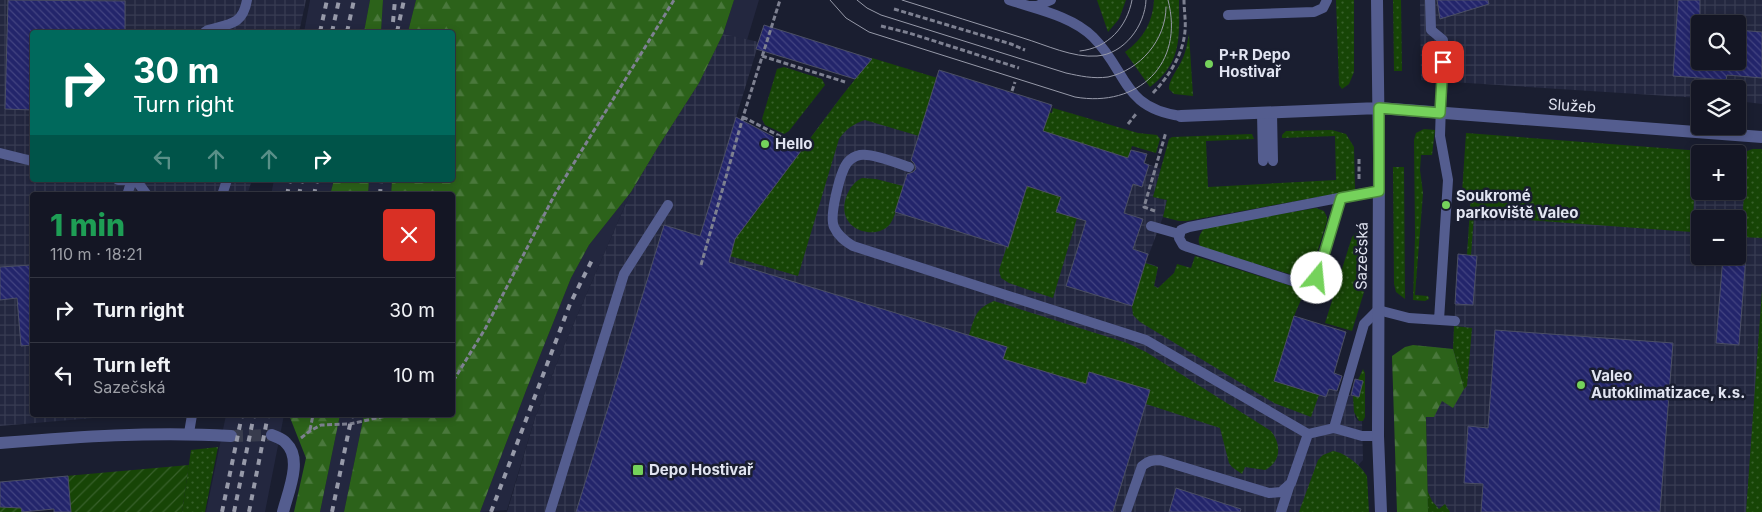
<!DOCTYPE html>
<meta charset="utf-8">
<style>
:root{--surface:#141624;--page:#1d1f2c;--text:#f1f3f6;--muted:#9d9fa6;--line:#333541}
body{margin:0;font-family:Inter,sans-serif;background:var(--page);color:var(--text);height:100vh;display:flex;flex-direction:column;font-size:19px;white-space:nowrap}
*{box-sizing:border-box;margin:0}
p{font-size:16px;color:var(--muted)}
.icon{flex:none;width:28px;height:28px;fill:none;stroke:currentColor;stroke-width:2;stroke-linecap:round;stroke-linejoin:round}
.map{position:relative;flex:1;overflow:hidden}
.panel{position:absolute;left:30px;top:192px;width:425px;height:225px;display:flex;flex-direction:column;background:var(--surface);border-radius:5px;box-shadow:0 2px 8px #0003,0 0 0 1px var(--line)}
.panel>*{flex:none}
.top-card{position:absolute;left:30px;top:30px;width:425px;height:152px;border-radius:5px;box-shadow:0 2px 8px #0003,0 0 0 1px var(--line);background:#00695c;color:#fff;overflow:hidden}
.controls{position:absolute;left:1691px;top:15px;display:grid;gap:10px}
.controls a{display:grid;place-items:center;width:55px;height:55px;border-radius:5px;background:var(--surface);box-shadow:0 2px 8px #0003,0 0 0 1px var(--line);font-size:25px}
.pin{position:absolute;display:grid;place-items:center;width:42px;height:42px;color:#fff;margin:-21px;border-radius:10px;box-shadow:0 2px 8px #0006}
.me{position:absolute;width:55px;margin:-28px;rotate:17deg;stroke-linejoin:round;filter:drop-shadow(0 0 4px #0008)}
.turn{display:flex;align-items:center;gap:18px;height:105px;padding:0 20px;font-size:22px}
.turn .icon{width:65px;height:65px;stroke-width:2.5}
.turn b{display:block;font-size:35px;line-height:42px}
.lanes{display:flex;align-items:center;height:48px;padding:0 20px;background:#0003;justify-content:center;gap:25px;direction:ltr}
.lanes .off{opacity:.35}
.round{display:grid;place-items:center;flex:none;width:52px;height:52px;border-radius:5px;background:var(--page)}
.head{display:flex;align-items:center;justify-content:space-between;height:85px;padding:0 20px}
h1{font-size:30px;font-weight:800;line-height:38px;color:#1e9e55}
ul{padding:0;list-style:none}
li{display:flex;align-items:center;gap:15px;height:65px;padding:0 20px;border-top:1px solid var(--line)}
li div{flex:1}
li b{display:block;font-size:19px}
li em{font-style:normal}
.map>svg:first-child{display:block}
.built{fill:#23273f}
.industrial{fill:url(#industrial-grid);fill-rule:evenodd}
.grass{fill:url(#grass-dots)}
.forest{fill:url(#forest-firs)}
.garden{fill:url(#garden-furrows)}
.building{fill:url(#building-back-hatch);stroke:#4b4f64}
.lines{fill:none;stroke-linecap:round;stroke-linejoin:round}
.minor-tunnel{stroke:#383c4d;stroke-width:12;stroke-dasharray:12 6;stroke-linecap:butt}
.path{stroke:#7e8191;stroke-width:3;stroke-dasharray:5 2.5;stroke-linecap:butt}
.service{stroke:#545d8f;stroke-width:10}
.minor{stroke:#545d8f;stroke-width:12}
.tram{stroke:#979aa9;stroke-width:1}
.rail{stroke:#979aa9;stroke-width:4;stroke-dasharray:6 6;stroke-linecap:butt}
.route-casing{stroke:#4c883b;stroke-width:12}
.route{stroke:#75d25b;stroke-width:9}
.poi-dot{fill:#75d25b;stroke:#1a1e30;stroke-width:2}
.labels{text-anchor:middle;stroke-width:5;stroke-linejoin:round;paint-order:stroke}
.poi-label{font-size:15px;font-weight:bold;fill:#e1e4f1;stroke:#1a1e30;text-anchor:start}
.street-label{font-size:15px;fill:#e1e4f1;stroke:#1a1e30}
</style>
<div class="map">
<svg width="1762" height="512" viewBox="0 0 1762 512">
<defs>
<pattern id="industrial-grid" width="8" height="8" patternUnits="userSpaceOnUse" patternTransform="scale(1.25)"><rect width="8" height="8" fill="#23273f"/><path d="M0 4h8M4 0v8" fill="none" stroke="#383c52"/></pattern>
<pattern id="grass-dots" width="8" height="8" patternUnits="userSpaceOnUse" patternTransform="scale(1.25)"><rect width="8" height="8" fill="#174506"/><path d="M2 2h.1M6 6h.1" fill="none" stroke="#38602b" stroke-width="1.8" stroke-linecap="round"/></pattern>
<pattern id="forest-firs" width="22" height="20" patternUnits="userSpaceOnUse" patternTransform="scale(1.25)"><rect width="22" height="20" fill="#2c621a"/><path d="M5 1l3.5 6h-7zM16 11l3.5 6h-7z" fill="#4a783c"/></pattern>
<pattern id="garden-furrows" width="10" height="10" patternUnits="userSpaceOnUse" patternTransform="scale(1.25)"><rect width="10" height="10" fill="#174506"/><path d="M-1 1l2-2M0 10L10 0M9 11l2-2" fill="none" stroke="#38602b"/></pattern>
<pattern id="building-back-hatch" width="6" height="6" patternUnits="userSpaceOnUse" patternTransform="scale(1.25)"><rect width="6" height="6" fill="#23256b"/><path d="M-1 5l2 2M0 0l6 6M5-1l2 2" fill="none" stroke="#434481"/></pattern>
</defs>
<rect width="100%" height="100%" fill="#1a1e30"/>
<!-- built -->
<path class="built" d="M310,0H370L364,32H304Z
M383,0H416L408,32H381Z
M734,0H759L747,40L723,34Z
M274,180H334L330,195H271Z
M369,180H392L391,195H368Z
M631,192L561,353L535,418L507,510L480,512L527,388L571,278L589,245Z
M226,415H284L265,512H206Z
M340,415H364L344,512H320Z"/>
<!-- industrial -->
<path class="industrial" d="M0,0H306L299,32H32V180H252L247,195H32V415H128L0,426Z
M1420,0H1762V104L1738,101V89H1700V98L1421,80ZM1700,24H1738V61H1700Z
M723,34L759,42L700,236L733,246L735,239L841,97L1059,137L1129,158L1131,150L1147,154L1145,163L1161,169L1153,197L1167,200L1163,217L1146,262L1158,267L1154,286L1190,297L1274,381L1326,397L1329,389L1353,396L1355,417L1358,421H1362L1363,460L1358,465L1364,471L1365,512H507L535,418L561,353L631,192L658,147L699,83Z
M1762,154V512H1428L1425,346L1453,349L1458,254L1467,255L1471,194L1462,193L1700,163V191H1738V165L1746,166ZM1700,219H1738V256H1700Z"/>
<!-- grass -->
<path class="grass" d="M1097,0H1126L1119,19L1108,32Z
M1154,0H1179C1179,36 1183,62 1150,87L1125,52C1143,39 1153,22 1154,0Z
M1336,0H1354V72L1349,84L1342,89L1339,85Z
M1393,0H1401L1402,71H1394Z
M1189,34L1193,96L1174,94L1169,89C1169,79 1177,71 1181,62C1186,53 1187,44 1189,34Z
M872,58L1052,113L1053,108L1138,133L1157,135L1160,139L1156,153L1132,146L1128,158L1060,137L919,136L865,120C853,124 846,129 839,139L798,276L730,256L735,239L841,97Z
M784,67L822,79L825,85L789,131L784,134L765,125L762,119L777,69Z
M1424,129L1435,130L1432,155H1421L1420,170L1423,193L1415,295L1428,296L1429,299L1425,301L1413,300L1415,236L1414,140L1416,133Z
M1332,130L1346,134L1354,147L1355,189L1351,191L1187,221H1179L1163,217L1167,200L1153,197L1169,139L1172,137L1252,134L1254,139L1206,141L1208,187L1336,180L1335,136L1282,138V135L1286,131Z
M1466,133L1715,152V154H1700V169H1696L1692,232L1474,216L1471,255H1467L1471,194L1462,193Z
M1753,149H1762V238L1741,237L1746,166L1742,165C1743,156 1743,151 1753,149Z
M1393,167H1404L1405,299L1396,292L1394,284Z
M862,178L876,179L903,186C899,198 897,214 890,224C876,242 833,230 847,195C850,188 854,182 862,178Z
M1027,186L1061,197L1057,212L1077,218L1053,298L1009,283L1001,278L999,270Z
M1316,208L1324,211L1327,217V221L1311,272L1305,277L1296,276L1202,248C1195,242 1200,230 1208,226Z
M1356,233L1360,234L1363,237L1364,292L1352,331L1325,323L1352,237Z
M1195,256L1301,289L1303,295L1294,316L1274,381L1319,395L1311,417L1274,403L1140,322L1133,315L1132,306L1145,263L1158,267L1154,286L1158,288L1174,273L1177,264L1191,268Z
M1762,290V512H1746Z
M994,301L1127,343L1146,352L1271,431C1281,444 1282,461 1265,470L1245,467L1242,474L1232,467L1229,463L1220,428L1146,404L1150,390L1089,372L1086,384L1003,359L1007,347L969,335C975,317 975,309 994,301Z
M1454,326L1472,328L1467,386L1464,389L1453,349Z
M1363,369L1365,373V417L1363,421H1359L1354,412L1353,396L1359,397L1358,380Z
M218,447L205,512H182L191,450Z
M1333,451C1346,453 1360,465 1367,476L1369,512H1299L1318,460L1323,455Z
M1427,490L1432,501L1439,509L1445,504L1450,512H1428Z"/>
<!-- forest -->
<path class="forest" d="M370,0H383L381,32H364Z
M416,0H734L723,34L699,83L658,147L631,192L589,245L571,278L527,388L480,512H344L364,415H452V195H391L392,180H452V32H408Z
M334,180H369L368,195H330Z
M1413,345L1453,349L1464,389L1453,408L1442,401L1434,417H1426L1428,512H1397L1392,356L1405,347Z
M289,415H340L320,512H294L306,458Z"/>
<!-- garden -->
<path class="garden" d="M189,465L182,512H71L68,480L66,476Z
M13,506V508H21L22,512H0V507Z"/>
<!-- building -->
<path class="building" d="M8,0L125,1V32H32V110L5,109Z
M1437,0H1488L1489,4L1440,19Z
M1678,0H1700V61H1738V30L1762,32V78L1727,75L1726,80L1673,76Z
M764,25L872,59L855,79L756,49Z
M939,70L1052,105L1043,131L1128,158L1131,150L1147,154L1144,163L1149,165L1142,187L1133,184L1124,213L1143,219L1133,249L1148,254L1132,306L1066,286L1086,221L1056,212L1061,197L1027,186L1008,247L895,212L907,174L913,172L916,169L914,163L911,160Z
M736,117L801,151L735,239L729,262L1007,347L1003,359L1086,384L1089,372L1150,390L1113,512H576L664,225L700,236Z
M1458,254L1477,256L1473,305L1455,304Z
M1723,256H1746L1739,345L1716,343Z
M32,265V345L21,346L17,298L0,300V267Z
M1294,316L1346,332L1334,373L1342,376L1337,391L1329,389L1326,397L1274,381Z
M1495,330L1673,343L1660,512H1481L1483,484L1464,483L1468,426L1488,428Z
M1355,379L1363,381L1359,397L1351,395Z
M68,476L71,512H54V509L22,512L21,508L0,507V482Z
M1176,488L1241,509L1240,512H1169Z"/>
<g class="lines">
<!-- minor-tunnel -->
<path class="minor-tunnel" d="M231,436L272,435"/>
<!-- path -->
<path class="path" d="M894,9L1011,44L1025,50
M881,26L909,33L1019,68
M762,56L845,82
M1012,91L1015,82
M1153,93C1169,76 1183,55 1185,31C1186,21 1184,10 1184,0
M743,117L797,145
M1128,124L1136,114
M1359,159V181
M1155,211L1144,207L1166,132
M701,265L743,117L780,0
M452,379L455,378L485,329L555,194L674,0
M310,430L313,415
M301,438L310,431L321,425L350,424L390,415"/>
<!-- service -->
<path class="service" d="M1009,0C1036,9 1072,16 1093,37C1128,72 1122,108 1181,116
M1430,0L1431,30L1443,40L1440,136L1448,180L1439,320
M1030,6H1037L1051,0
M1228,15L1314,12L1323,8L1327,0
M205,32L208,30C229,24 243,25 247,0
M1262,113L1263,161
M1272,113L1273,161
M0,153L32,161
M909,167C897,163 872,153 860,155C855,156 850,159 847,163C840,173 829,216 834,227C838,236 845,241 853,246L1146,340L1308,434L1334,428L1362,436H1378
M118,180H125
M136,180L147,195
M127,195L132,180
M222,195L227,180
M1341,198L1317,279C1314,284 1311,284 1305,285L1188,247L1183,245L1179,238L1181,230L1189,227L1359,194L1379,191
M1151,226L1179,234
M1334,428L1364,324L1378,310L1409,318L1455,321
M189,433L192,415
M550,512L624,274L668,205
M1126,512L1142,466C1148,461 1152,460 1160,460L1269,493L1281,492L1291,483L1308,434
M1281,512L1290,484"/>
<!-- minor -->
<path class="minor" d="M1377,0L1379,159L1378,436L1381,512
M1181,116L1379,108L1762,137
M272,435C276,437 283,439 286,443C303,459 288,492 283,512
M0,443C76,437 154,431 231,436"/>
<!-- tram -->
<path class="tram" d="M830,0L846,18L869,32L1075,97C1138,108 1185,64 1168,0
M857,0L867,8L881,15L1066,73C1080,76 1093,79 1108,77C1140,70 1166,40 1166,7
M902,0C942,13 983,25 1023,38C1046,45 1073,58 1097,56C1124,54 1145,26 1146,0
M1080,51C1108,48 1127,27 1132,0"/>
<!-- rail -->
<path class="rail" d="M393,22L395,0
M320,32L327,0
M332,32L339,0
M347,32L354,0
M397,32L404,0
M287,195L290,180
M299,195L302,180
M314,195L317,180
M380,195L381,180
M222,512L242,415
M234,512L254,415
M249,512L268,415
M332,512L352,415
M491,512L570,304L593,258"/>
</g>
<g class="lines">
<defs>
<path id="route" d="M1317,278L1341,198L1379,191V108L1440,113L1443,62"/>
</defs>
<!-- route casing -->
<use href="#route" class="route-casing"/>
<!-- route -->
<use href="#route" class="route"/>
</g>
<!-- markers -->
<g class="poi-dot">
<circle cx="1209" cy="64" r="5"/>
<circle cx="765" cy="144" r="5"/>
<circle cx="1446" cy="205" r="5"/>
<circle cx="1581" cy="385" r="5"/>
<rect x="632" y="464" width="12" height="12" rx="2.5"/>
</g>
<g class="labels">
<!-- poi labels -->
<g class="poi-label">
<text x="1219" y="60">P+R Depo<tspan x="1219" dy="17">Hostivař</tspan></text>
<text x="775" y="149">Hello</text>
<text x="1456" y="201">Soukromé<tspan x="1456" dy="17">parkoviště Valeo</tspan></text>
<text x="1591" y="381">Valeo<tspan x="1591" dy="17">Autoklimatizace, k.s.</tspan></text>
<text x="649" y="475">Depo Hostivař</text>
</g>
<!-- street labels -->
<g class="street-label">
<text transform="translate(1572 106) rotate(4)" y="5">Služeb</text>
<text transform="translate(1362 256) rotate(-89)" y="5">Sazečská</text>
</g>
</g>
</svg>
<div class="controls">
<a><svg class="icon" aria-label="search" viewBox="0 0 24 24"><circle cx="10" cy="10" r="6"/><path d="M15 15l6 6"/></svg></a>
<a><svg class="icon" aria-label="layers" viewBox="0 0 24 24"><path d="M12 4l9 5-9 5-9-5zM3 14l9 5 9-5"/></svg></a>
<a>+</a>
<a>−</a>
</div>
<div class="pin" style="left:1443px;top:62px;background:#d93025"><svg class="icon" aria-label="arrive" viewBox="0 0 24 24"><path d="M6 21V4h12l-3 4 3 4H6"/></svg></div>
<svg class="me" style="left:1317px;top:278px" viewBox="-20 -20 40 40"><circle r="19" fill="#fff"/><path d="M0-13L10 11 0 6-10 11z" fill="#75d25b"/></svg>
<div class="top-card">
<div class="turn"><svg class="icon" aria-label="right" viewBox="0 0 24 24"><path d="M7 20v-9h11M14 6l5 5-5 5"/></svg><div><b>30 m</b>Turn right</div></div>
<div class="lanes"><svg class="icon off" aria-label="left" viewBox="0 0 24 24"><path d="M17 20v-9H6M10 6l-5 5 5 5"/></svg><svg class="icon off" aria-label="ahead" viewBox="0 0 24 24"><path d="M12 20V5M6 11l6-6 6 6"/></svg><svg class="icon off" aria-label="ahead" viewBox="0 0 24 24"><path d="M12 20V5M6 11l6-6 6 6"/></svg><svg class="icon" aria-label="right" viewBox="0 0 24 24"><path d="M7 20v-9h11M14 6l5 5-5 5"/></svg></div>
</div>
<section class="panel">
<div class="head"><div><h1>1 min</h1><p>110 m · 18:21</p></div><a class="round" style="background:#d93025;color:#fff"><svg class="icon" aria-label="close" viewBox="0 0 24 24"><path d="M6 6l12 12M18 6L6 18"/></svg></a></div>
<ul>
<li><svg class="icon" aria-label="right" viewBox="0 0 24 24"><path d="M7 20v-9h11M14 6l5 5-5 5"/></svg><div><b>Turn right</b></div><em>30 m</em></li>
<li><svg class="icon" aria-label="left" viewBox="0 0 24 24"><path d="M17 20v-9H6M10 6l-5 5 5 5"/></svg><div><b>Turn left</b><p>Sazečská</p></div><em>10 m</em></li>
</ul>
</section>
</div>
